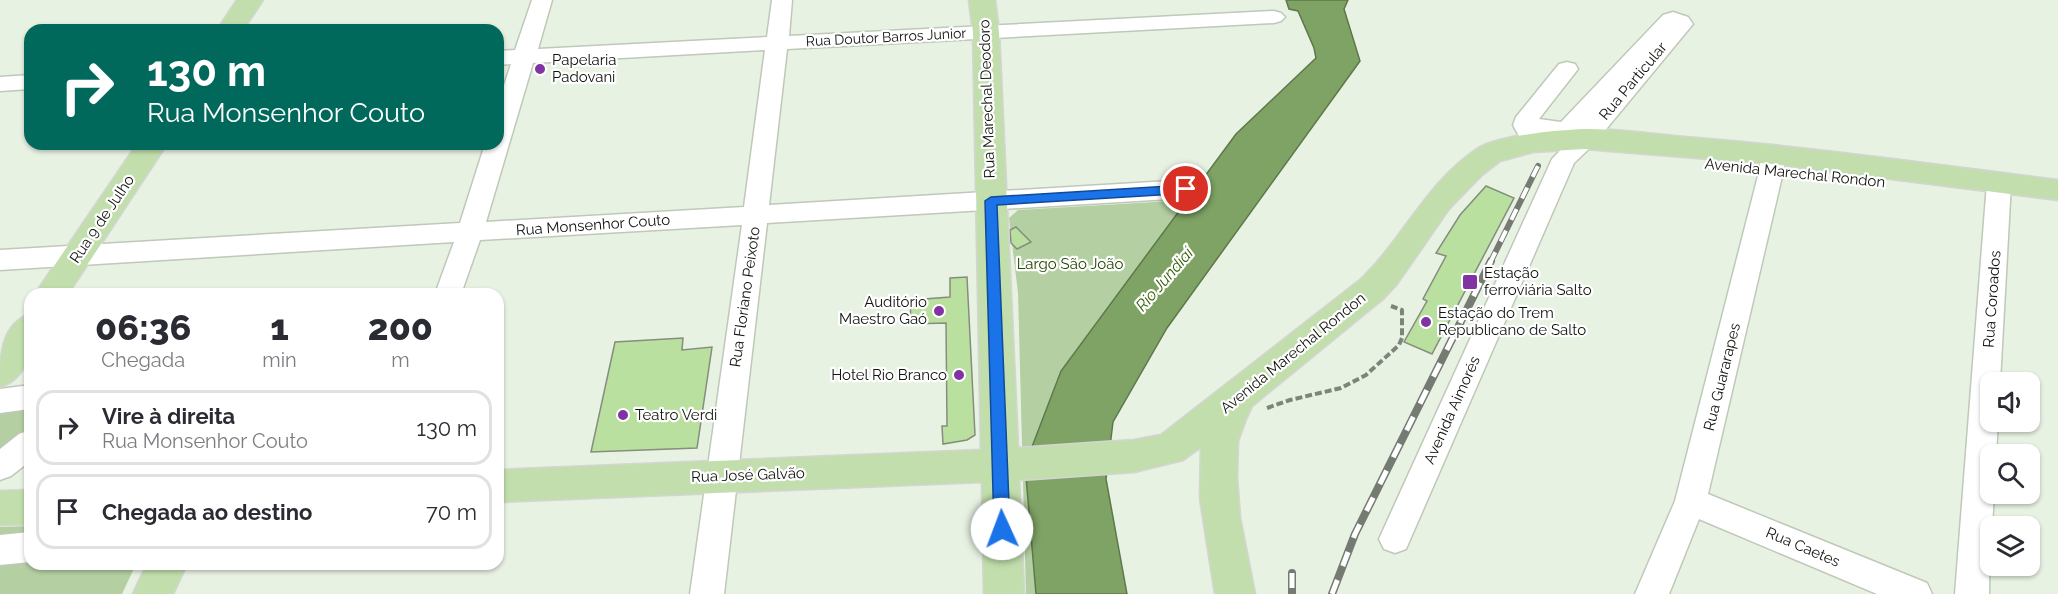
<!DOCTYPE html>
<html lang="pt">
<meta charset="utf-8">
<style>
:root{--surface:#fff;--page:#f2f2f3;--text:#2b2b33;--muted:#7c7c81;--line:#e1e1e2}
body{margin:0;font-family:Raleway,sans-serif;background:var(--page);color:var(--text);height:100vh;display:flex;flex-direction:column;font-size:22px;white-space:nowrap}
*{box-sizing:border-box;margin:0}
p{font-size:20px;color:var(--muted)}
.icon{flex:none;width:33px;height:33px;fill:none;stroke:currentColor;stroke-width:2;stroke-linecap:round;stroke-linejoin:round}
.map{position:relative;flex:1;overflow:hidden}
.sheet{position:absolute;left:24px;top:288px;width:480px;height:282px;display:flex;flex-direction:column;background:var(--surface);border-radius:18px;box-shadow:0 2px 4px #0004}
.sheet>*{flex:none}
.banner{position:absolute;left:24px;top:24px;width:480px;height:126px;border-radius:18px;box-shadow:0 2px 4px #0004;background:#00695c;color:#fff;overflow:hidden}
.tools{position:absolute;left:1980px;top:372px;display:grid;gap:12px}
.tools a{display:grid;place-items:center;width:60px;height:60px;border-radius:12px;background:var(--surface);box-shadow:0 2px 4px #0004;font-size:30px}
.pin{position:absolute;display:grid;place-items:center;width:51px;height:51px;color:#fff;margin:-26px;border:3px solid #fff;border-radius:50%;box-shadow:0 2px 6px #0007}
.me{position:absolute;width:66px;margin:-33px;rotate:358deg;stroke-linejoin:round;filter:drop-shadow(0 0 4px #0008)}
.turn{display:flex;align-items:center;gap:21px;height:126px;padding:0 24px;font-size:27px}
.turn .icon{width:78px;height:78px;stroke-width:2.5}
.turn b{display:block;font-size:42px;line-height:51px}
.eta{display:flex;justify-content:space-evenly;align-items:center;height:102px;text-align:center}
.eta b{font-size:36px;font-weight:800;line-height:42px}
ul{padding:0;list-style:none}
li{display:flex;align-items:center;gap:18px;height:75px;margin:0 12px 9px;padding:0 12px;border:3px solid var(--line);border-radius:18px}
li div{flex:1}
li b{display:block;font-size:22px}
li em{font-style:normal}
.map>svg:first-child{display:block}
.green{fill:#b4d0a3}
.water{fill:#7ea365;stroke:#5d784b;stroke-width:1.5}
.building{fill:#b9e09f;stroke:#858d7f;stroke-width:1.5}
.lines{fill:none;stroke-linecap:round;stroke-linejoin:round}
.minor-casing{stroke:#bfc8b9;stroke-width:3}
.major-casing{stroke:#d4d5d4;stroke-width:3}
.path{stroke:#7e847a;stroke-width:4;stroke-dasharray:7 3;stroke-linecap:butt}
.minor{fill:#fff;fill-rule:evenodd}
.major{fill:#c1deac;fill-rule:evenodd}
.rail-far1-casing{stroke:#757b72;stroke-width:6}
.rail-casing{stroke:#757b72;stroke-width:8}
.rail-far1{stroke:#fff;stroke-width:4;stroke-dasharray:12;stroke-linecap:butt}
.rail{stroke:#fff;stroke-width:5;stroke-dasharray:15;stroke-linecap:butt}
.route{fill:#1a73e8;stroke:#114b97;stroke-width:1.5}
.poi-dot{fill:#8133a4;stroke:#fff;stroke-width:2}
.labels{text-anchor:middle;stroke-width:4.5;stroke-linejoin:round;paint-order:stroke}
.far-street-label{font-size:14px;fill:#10130e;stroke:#fff}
.poi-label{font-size:15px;fill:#10130e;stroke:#fff;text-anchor:start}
.street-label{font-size:15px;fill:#10130e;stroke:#fff}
.park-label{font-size:15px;fill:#254601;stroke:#fff}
.water-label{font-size:16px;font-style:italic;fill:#335f00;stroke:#fff}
</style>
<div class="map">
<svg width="2058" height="594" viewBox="0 0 2058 594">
<rect width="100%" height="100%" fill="#e8f2e3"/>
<!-- green -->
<path class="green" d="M1189,200L1061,371L1025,465L1036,594H1026L1018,293L1009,218L1018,210Z
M24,404L30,411V429L0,457V411Z
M30,526V564H136L122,594H0V527Z"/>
<!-- water -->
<path class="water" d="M1286,0H1348L1344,9L1360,61L1167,328L1113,422L1106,479L1127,594H1036L1025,465L1061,371L1236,134L1316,58L1314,48L1298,11L1289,9Z"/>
<!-- building -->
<path class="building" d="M1486,186L1514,198L1432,354L1404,342L1427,301L1423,299L1446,256L1436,253L1460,215Z
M1016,227L1031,242L1017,249L1011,243L1010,230Z
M967,277L975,435L967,440L943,444L942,426H947L946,323L910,324L911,300L950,297V278Z
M683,338L682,350L712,347L697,448L591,452L615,342Z"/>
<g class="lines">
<defs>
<path id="minor" d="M532,0H552L538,49L767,37L772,0H792L789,36L1274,11L1281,13L1285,17L1281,21L1274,23L787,49L769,205L1186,180L1195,183L1198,189L1195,195L1186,198L767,223L724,594H690L742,225L480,240L461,294H435L454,242L0,270V250L460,223L485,144H498V104L511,64L498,65V51L515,50ZM765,50L744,207L486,222L533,63Z
M1673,12L1688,17L1693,24L1593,145L1574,163L1406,549L1395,553L1384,549L1379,539L1552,159L1573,137L1566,139L1542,135L1545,141L1541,147L1533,149L1525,147L1513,125L1516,117L1559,64L1567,62L1575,64L1578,69L1539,119L1561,122L1663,15Z
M30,75V89L0,91V77Z
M1772,146L1780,148L1784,154V168L1708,494L1927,583L1932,594H1877L1699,519L1669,594H1635L1675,501L1760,168V154L1764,148Z
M1999,175L2008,177L2011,183L2000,382H1990V422H1998L1996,454H1990V494H1994L1992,526H1990L1989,594H1955L1987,183L1990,177Z
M30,385V409L0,413V389Z
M30,430V461L11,476L0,480V449L19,434Z
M30,532V562L0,565V535Z"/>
<path id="major" d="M237,0H263L243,30H217Z
M969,0H995L999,32L1018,448L1134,440L1161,435L1360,280C1403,239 1426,183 1477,149C1499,135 1558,130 1584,129C1621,129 1660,135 1697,138C1818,148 1938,165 2058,180V200L1772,164L1585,149L1533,152L1500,161L1482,175L1449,209L1397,284L1384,298L1252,406L1246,419L1238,441L1237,478L1240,518L1255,594H1215L1200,498L1201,447L1183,460L1134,472L1019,480L1024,594H984L982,482L498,502V470L981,450L973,32Z
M137,144H167L68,294H35Z
M30,314C30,343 33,376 0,387C0,358 0,325 30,314Z
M30,490V524L0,525V491Z
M147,564H187L173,594H133Z"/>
</defs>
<!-- minor casing -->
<use href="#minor" class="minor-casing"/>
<!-- major casing -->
<use href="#major" class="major-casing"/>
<!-- path -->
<path class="path" d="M1267,408L1290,400L1341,388L1366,375L1399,345L1402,338V310L1391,306"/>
<!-- minor -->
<use href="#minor" class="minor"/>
<!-- major -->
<use href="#major" class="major"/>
<defs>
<path id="rail-far1" d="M1490,263L1538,166"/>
<path id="rail" d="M1292,573V594
M1332,594L1355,534L1491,261"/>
</defs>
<!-- rail-far1 casing -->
<use href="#rail-far1" class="rail-far1-casing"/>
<!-- rail casing -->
<use href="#rail" class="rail-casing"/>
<!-- rail-far1 -->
<use href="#rail-far1" class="rail-far1"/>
<!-- rail -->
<use href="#rail" class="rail"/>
</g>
<!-- route -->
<path class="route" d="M1186,185L1191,186L1192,189L1191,193L997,205L1010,529L1007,534L1002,537L996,534L994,529L985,201L991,197Z"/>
<!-- markers -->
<g class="poi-dot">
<circle cx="540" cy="69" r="6"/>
<rect x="1462" y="274" width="16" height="16" rx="3"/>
<circle cx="939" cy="311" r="6"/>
<circle cx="1426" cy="322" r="6"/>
<circle cx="959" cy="375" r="6"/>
<circle cx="623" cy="415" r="6"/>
</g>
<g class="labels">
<!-- far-street labels -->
<g class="far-street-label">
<text transform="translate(886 37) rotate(-3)" y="5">Rua Doutor Barros Junior</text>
</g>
<!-- poi labels -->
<g class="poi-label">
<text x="552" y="65">Papelaria<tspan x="552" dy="17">Padovani</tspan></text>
<text x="1484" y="278">Estação<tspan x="1484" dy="17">ferroviária Salto</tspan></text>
<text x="927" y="307" text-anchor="end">Auditório<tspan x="927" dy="17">Maestro Gaó</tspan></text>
<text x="1438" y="318">Estação do Trem<tspan x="1438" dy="17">Republicano de Salto</tspan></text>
<text x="947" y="380" text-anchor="end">Hotel Rio Branco</text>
<text x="635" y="420">Teatro Verdi</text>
</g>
<!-- street labels -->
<g class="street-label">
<text transform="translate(1633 81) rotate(-50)" y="5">Rua Particular</text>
<text transform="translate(987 99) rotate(-92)" y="5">Rua Marechal Deodoro</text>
<text transform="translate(1795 173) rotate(6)" y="5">Avenida Marechal Rondon</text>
<text transform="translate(102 219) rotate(-56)" y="5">Rua 9 de Julho</text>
<text transform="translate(593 225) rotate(-4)" y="5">Rua Monsenhor Couto</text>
<text transform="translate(745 297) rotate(-82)" y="5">Rua Floriano Peixoto</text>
<text transform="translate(1992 299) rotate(-86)" y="5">Rua Coroados</text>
<text transform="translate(1293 353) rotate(-39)" y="5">Avenida Marechal Rondon</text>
<text transform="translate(1722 377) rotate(-76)" y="5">Rua Guararapes</text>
<text transform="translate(1452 410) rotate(-66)" y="5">Avenida Aimorés</text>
<text transform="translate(748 475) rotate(-2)" y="5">Rua José Galvão</text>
<text transform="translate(1803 547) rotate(23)" y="5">Rua Caetes</text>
</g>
<!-- park labels -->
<g class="park-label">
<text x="1070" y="269">Largo São João</text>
</g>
<!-- water labels -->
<g class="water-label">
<text transform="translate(1164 279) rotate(-49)" y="6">Rio Jundiaí</text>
</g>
</g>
</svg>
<div class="tools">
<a><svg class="icon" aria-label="sound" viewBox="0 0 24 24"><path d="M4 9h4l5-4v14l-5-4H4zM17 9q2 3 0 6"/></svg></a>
<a><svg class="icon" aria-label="search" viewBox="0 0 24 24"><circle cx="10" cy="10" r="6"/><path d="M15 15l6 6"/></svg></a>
<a><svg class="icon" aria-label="layers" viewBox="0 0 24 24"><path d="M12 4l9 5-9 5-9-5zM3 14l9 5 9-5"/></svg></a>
</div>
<div class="pin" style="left:1186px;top:189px;background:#d93025"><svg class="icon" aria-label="arrive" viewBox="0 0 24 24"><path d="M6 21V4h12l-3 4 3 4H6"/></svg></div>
<svg class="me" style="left:1002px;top:529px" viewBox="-20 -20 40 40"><circle r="19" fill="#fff"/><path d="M0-13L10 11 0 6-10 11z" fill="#1a73e8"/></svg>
<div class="banner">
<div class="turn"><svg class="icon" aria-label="right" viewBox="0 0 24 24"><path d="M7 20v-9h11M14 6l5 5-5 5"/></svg><div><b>130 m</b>Rua Monsenhor Couto</div></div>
</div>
<section class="sheet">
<div class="eta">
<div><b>06:36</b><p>Chegada</p></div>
<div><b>1</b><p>min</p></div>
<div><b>200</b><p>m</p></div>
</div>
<ul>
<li><svg class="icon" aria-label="right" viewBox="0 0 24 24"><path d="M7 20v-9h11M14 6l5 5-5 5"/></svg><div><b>Vire à direita</b><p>Rua Monsenhor Couto</p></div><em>130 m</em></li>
<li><svg class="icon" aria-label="arrive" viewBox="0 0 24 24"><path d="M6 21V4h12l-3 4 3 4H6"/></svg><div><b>Chegada ao destino</b></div><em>70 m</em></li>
</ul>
</section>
</div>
